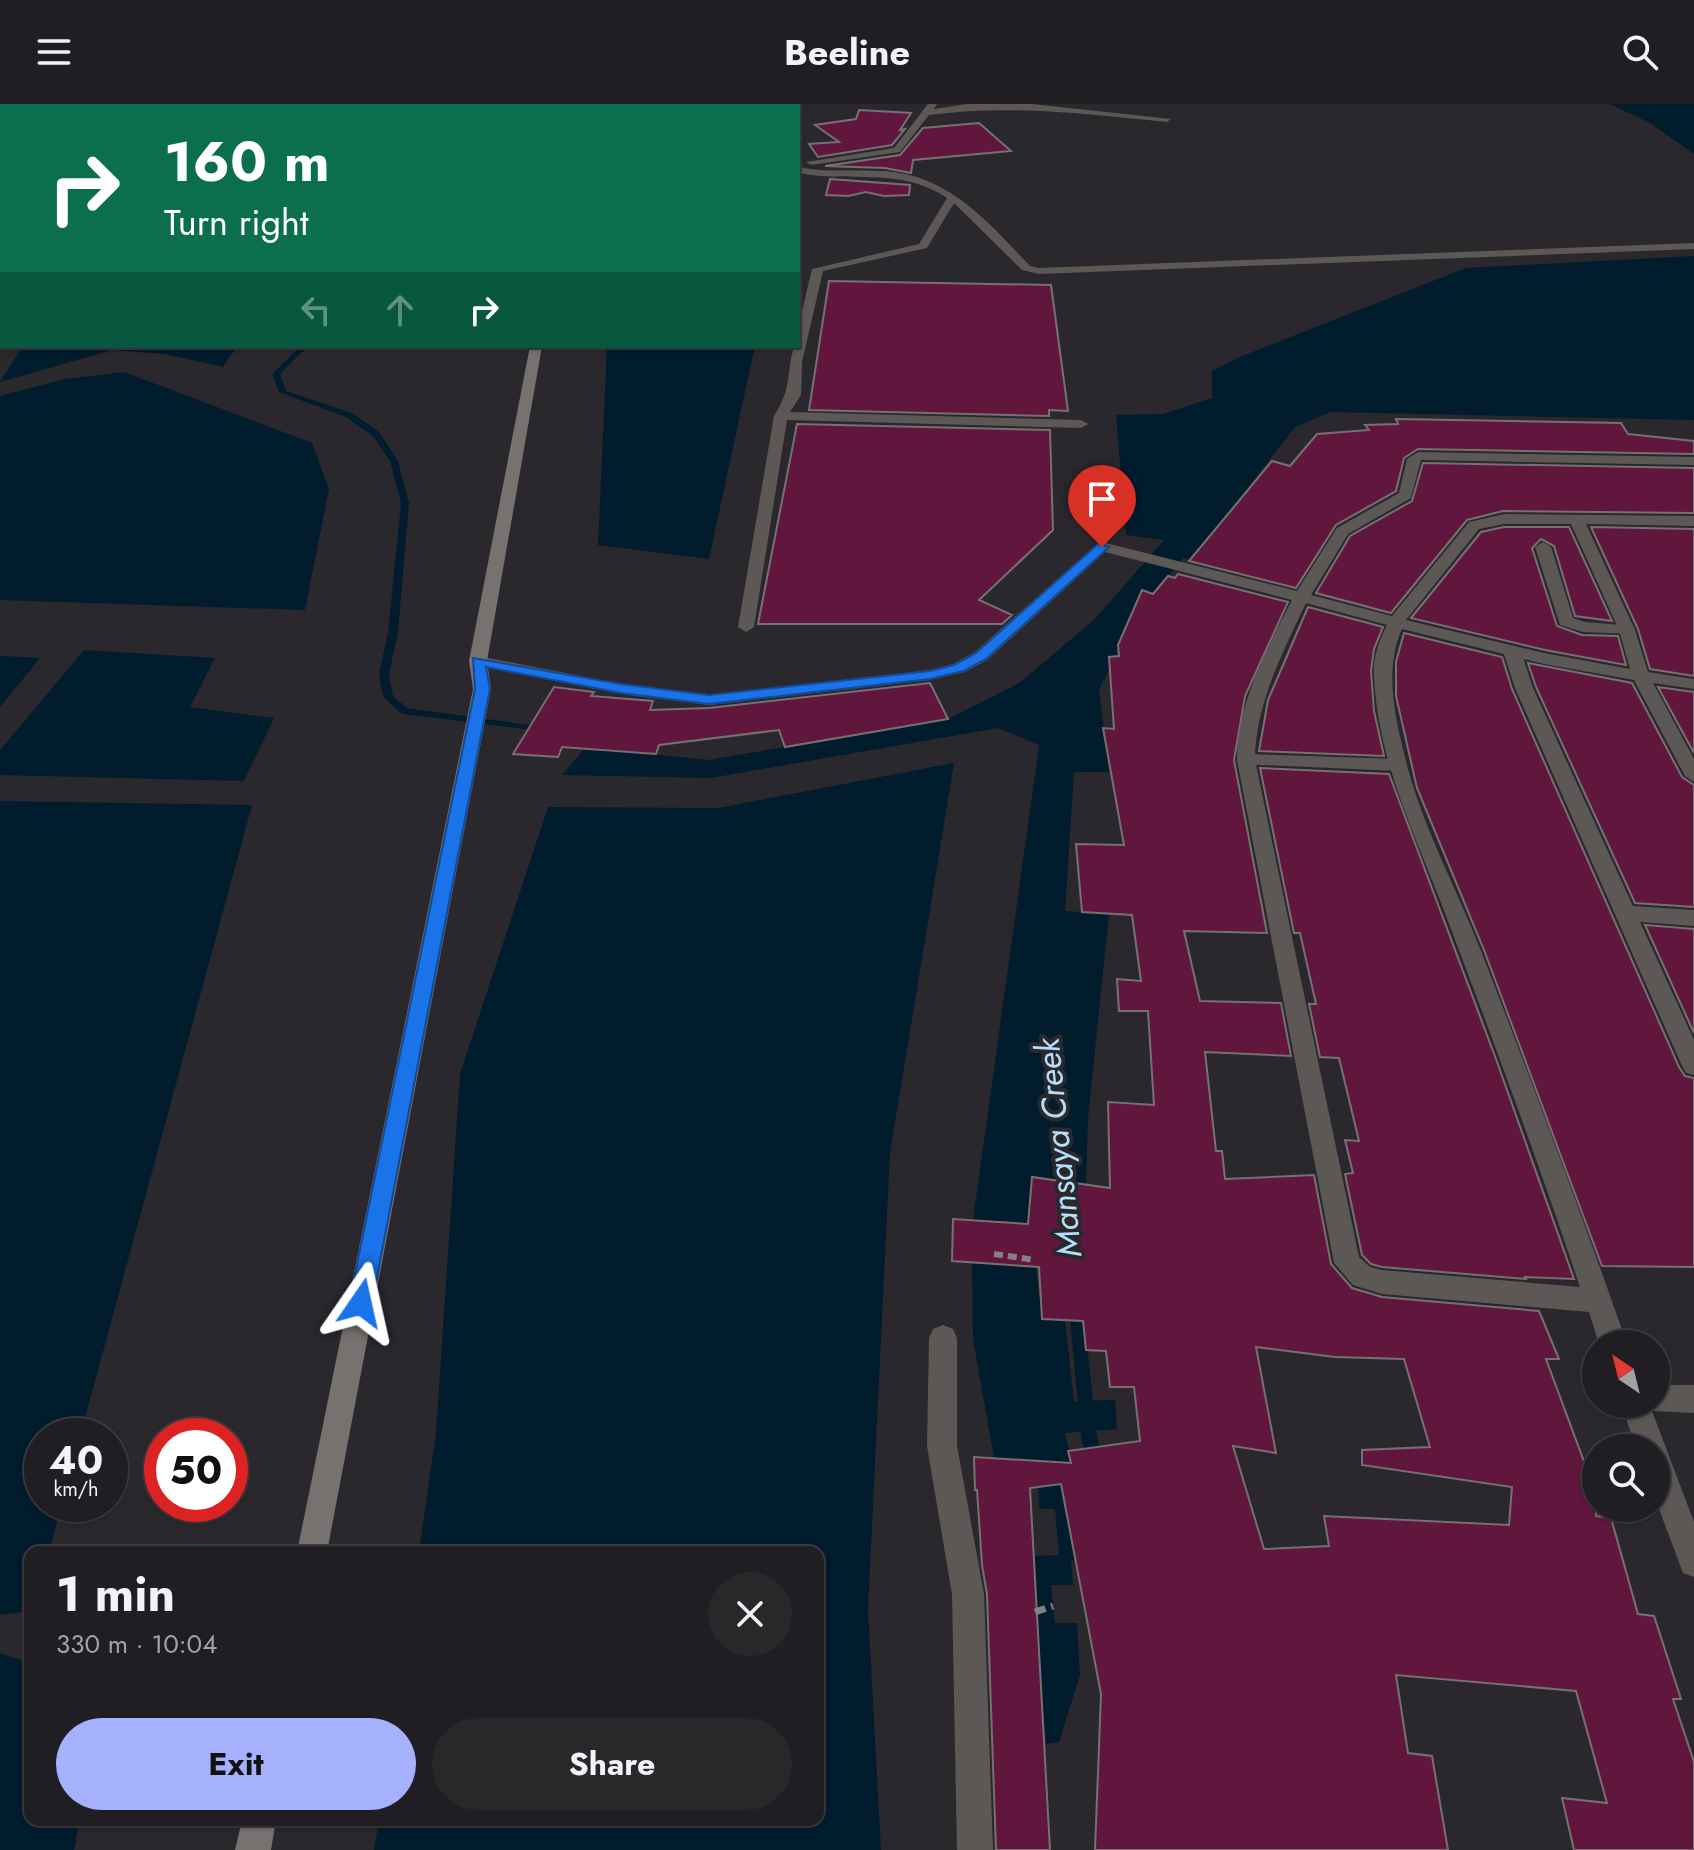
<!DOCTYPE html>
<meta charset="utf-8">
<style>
:root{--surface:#201e22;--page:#28272a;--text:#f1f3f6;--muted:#a2a2a5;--line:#3d3c40;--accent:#a5b1fc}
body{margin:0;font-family:Jost,sans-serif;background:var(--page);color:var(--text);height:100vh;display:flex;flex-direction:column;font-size:30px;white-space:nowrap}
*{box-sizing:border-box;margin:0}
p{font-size:26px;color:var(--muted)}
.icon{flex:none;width:44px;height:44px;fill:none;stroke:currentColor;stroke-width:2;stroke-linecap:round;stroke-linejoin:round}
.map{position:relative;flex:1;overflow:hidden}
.side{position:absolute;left:24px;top:1442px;width:800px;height:280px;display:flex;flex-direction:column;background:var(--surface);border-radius:16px;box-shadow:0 2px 6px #0004,0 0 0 2px var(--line)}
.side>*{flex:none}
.hud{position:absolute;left:0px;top:0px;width:800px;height:244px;box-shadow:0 2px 6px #0004,0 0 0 2px var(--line);background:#0b6e4f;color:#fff;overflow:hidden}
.needle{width:52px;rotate:325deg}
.tools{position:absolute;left:1582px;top:1226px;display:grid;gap:16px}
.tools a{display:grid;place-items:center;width:88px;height:88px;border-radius:50%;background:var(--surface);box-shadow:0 2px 6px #0004,0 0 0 2px var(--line);font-size:40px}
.speed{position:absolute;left:24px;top:1314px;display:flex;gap:16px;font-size:40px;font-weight:700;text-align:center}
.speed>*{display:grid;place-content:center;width:104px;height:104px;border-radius:50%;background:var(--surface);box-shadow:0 2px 6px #0004,0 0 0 2px var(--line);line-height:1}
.speed small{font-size:20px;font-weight:400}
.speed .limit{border:12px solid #d22;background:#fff;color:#111}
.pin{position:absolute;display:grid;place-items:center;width:68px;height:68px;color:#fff;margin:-82px -34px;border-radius:50% 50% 50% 0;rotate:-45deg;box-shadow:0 0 8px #0007}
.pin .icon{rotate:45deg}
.me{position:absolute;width:88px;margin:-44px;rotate:11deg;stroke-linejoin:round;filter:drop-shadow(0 0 6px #0008)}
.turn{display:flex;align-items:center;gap:28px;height:168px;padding:0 32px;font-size:36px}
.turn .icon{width:104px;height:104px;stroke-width:2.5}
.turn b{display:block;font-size:56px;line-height:68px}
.lanes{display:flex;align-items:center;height:76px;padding:0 32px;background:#0003;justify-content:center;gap:40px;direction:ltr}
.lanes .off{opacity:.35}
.round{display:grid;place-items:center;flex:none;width:84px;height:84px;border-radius:42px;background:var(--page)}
.head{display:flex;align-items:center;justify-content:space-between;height:136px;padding:0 32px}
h1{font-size:48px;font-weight:700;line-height:60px}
.cta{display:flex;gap:16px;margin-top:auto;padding:16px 32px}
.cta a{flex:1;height:92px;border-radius:48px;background:var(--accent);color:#111;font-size:32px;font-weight:700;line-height:92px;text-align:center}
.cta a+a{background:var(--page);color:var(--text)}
header{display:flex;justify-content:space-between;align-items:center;height:104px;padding:0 32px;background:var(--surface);font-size:36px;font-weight:700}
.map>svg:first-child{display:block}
.water{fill:#011c2c}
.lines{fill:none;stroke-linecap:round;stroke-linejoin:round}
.stream{fill:#011c2c;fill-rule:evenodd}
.building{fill:#61163d;stroke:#777072;stroke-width:2;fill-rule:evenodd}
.path-far1{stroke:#828185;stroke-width:6;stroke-dasharray:9 5;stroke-linecap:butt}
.path{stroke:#828185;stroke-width:7;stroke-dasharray:11 6;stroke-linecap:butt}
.service{fill:#5b5856;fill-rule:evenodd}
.minor{fill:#5b5856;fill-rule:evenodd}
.secondary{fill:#76726f;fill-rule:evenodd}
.route{fill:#1a73e8;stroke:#114b97;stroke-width:2}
.labels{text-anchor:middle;stroke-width:8;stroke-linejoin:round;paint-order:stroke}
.water-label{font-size:34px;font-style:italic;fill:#b4def9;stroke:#2a282d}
</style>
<header><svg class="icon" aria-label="menu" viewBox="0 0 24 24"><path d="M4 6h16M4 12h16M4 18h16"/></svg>Beeline<svg class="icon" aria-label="search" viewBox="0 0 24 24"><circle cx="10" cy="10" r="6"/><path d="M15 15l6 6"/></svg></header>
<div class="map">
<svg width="1694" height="1746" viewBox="0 0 1694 1746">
<rect width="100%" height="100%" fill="#2a282d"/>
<!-- water -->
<path class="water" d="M1610,0H1694V50L1650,19Z
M1694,152V316L1330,308L1294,324L1214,427V460L1183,454L1134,514L1099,586L1109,668H1074L1065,807L1109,810L1088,1015L1086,1080L1033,1073L1035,1156L1042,1214L1065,1216L1074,1297L1115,1296L1117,1325L1065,1329L1094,1455L1071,1457L1073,1481H1051L1055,1519H1077L1080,1571L1059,1638L1046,1640L1032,1452L1059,1451L1055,1405H1039L1038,1357L994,1354L973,1235L972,1158L994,1118L973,1116L1039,641L998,624L711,674L562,671L586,643L708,656L948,615L1019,579L1094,516L1164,436L1126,431L1116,311L1163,310L1212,294V267L1242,252L1466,164Z
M23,242H237L223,263L165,250L112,246L0,278Z
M607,242H755L709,455L598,441Z
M124,268L312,339L329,385L305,506L0,496V292L65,275Z
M84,546L215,554L190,603L274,614L244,677L0,671V646Z
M0,552L40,554L0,603Z
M954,659L890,1049L868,1505L881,1746H374L379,1716H818V1448H419L436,1328L460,970L548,703L718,704Z
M0,697L252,701L80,1332H42V1400H62L49,1448H30V1507L0,1511Z
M0,1549L30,1559V1716H80L74,1746H0Z"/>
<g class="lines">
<!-- stream -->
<path class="stream" d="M242,0H246V2H242Z
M301,242H308L280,270L286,287L352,309L379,328L398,357L409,399L398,528L389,570L393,592L407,604L544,623L548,624V628L404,610L401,609L383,593L379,570L388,528L401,399L390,357L373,332L346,313L279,288L272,270Z
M1076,1196L1081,1198L1083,1203L1097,1333L1104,1359L1102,1365L1096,1367L1090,1365L1081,1333L1069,1203L1071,1198Z"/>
</g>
<!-- building -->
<path class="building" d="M859,6L911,9L900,26L905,25L892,41L818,53L809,40L839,38L815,21L856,15Z
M979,19L1011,47L913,56L911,69L885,64L825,62L900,51L923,24Z
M830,75L910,81L909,91L884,92L866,88L848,92L826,91Z
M829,177L1051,181L1068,307L1049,306V312L809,306Z
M1396,315L1621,319L1628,330L1694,337V350L1418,345L1404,354L1396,387L1336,421L1296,484L1189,457L1272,357L1290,362L1317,330L1369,326L1365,321L1398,320Z
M797,320L1050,326L1053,426L979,496L1012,511L1002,520H758Z
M1423,359L1694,364V409L1503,407L1467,416L1391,509L1316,489L1350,432L1412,397Z
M1504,423H1569L1612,517L1575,512L1554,442L1541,435L1532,444L1557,522L1582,531L1618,532L1626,561L1545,546L1411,514L1481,428Z
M1591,423L1694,425V572L1650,565L1638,525Z
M1178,470L1288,498L1245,592L1234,656L1267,829L1184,827L1200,897L1281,899L1291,952L1205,948L1216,1047H1222L1225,1075L1314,1071L1331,1160L1352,1184L1382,1193L1539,1207L1559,1255H1546L1596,1390V1412L1611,1414L1638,1510L1654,1512L1681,1595H1673L1694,1658V1746H1574L1562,1694L1607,1699L1576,1587L1396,1571L1408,1649L1432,1652L1448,1746H1095L1101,1590L1061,1380L1030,1384L1050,1746H996L987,1490L982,1461L977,1386H975L974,1353L1071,1359L1068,1347L1140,1337L1134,1283H1110L1106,1247L1086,1246L1083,1217L1042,1215L1039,1163L952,1157L953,1115L1028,1120L1032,1073L1110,1084L1108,998L1154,1001L1148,907H1119L1117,875L1141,877L1132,811L1082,808L1076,740L1124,741L1103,624L1114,625L1109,553L1119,552L1118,541L1142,486L1153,490L1168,472L1175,474ZM1256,1243L1335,1253L1404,1255L1430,1343L1362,1346V1361L1512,1383L1509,1421L1324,1412L1329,1442L1264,1445L1233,1342L1276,1349Z
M1308,503L1383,523L1374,545L1371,567L1374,607L1384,652L1259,647L1268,596Z
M1404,529L1502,553L1512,585L1679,963L1685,972L1694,974V1163L1602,1162L1484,846L1417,684L1396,592V558Z
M1528,559L1632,579L1682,673L1694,681V803L1635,799L1536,583Z
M930,579L948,615L785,643L779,626L659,641L656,650L562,643L558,653L513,650L554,583L594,588L591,592L653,597L650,606L709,604Z
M1658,583L1694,588V649Z
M1260,664L1389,670L1496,955L1574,1175L1525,1173L1526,1175L1382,1163L1371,1160L1362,1151L1345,1070L1353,1069L1345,1036L1359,1037L1339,954L1320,953L1309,900H1316L1300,829H1294Z
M1645,821L1694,825V929Z"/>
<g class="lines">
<!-- path-far1 -->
<path class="path-far1" d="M994,1150L1035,1156"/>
<!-- path -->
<path class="path" d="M1035,1508L1053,1502"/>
<!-- service -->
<path class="service" d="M928,0H937L934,5L967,0H1032L1171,15L1167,18C1087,10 1009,0 929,11L900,48L811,61L806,58L894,44Z
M798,63C827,69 856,65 885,67C950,72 987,117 1030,162L1039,164L1694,139V145L1039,170L1022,166L954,99L927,144L823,167L802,258L801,291L790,308L1081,316L1088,320L1081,324L787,316L754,523L746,528L738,523L774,312C792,284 786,272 794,242H798V224L812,165L919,140L947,94C900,62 849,79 798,69Z
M1543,438L1551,443L1573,514L1585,518L1633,522L1635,526L1633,530L1583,528L1560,521L1535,443Z
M1512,542L1521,547L1533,584L1633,802L1694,806V822L1640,818L1694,936V971L1686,969L1682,962L1515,584L1503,547Z
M1246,650L1398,655L1407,661L1398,667L1239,660L1237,656Z"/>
<!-- minor -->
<path class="minor" d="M1418,348L1694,353V361L1421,356L1411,394L1348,430L1311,491L1392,512L1469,418L1504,410L1694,412V422L1586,420L1635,526L1648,568L1694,575V585L1653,579L1694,655V678L1685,672L1634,576L1544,560L1402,525C1383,567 1396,618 1407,661C1424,726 1457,785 1481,847C1532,978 1581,1108 1627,1240H1599L1589,1208L1382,1190L1353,1181L1334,1159L1237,656C1237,599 1267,545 1292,496L1105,448L987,556L965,568L930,576L709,601L621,590L478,562L469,557L478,552L621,580L709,591L930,566L953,560L975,548L1097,440L1102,438L1297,487L1337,424L1399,389L1407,355ZM1504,420H1571L1619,526L1630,565L1544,549L1406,516L1479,425ZM1306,499L1387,521C1379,537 1372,555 1374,574C1379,663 1418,736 1448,817C1494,938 1539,1060 1580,1183L1382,1166L1370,1163L1359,1153L1255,656C1255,601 1283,548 1306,499Z
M943,1221L953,1225L957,1234V1342L984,1490L993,1746H957L952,1490L927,1342L929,1234L933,1225Z
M1656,1281H1694V1309L1652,1307L1694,1418V1473L1683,1469L1656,1397V1344H1636L1621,1300H1656Z"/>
<!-- secondary -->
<path class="secondary" d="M530,242H542L487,557L491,585L327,1448H297L473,585L469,557Z
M242,1716H276L271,1746H235Z"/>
</g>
<!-- route -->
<path class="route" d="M1098,440L1109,443L986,555L964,567L930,575L709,600L621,589L486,563L490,585L372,1199L368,1206L361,1209L353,1206L349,1199L475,585L473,554L621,580L709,591L930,567L954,561L976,549Z"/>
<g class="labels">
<!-- water labels -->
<g class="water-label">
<text transform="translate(1058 1044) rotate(-96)" y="12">Mansaya Creek</text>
</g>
</g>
</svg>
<div class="tools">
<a><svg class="needle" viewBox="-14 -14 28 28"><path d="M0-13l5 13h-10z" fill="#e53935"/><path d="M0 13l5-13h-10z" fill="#a2a2a5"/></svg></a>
<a><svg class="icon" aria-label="search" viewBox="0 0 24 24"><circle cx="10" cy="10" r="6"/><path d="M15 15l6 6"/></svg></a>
</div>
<div class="speed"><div>40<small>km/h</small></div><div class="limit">50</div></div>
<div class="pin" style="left:1102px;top:443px;background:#d93025"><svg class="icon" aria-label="arrive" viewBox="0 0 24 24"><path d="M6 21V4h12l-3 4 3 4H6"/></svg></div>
<svg class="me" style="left:361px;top:1199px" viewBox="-20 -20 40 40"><path d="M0-17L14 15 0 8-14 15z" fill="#1a73e8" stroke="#fff" stroke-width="4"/></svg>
<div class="hud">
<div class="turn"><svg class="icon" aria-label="right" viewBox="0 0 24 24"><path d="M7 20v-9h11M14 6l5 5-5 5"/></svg><div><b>160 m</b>Turn right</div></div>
<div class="lanes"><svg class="icon off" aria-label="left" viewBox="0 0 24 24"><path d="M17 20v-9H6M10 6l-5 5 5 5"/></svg><svg class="icon off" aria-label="ahead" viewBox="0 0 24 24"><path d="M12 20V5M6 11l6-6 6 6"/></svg><svg class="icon" aria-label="right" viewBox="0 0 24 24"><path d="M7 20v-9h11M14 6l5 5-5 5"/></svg></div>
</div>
<section class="side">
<div class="head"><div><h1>1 min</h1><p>330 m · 10:04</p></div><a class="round"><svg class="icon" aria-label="close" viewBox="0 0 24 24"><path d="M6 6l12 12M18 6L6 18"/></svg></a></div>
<div class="cta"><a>Exit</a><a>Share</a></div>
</section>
</div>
